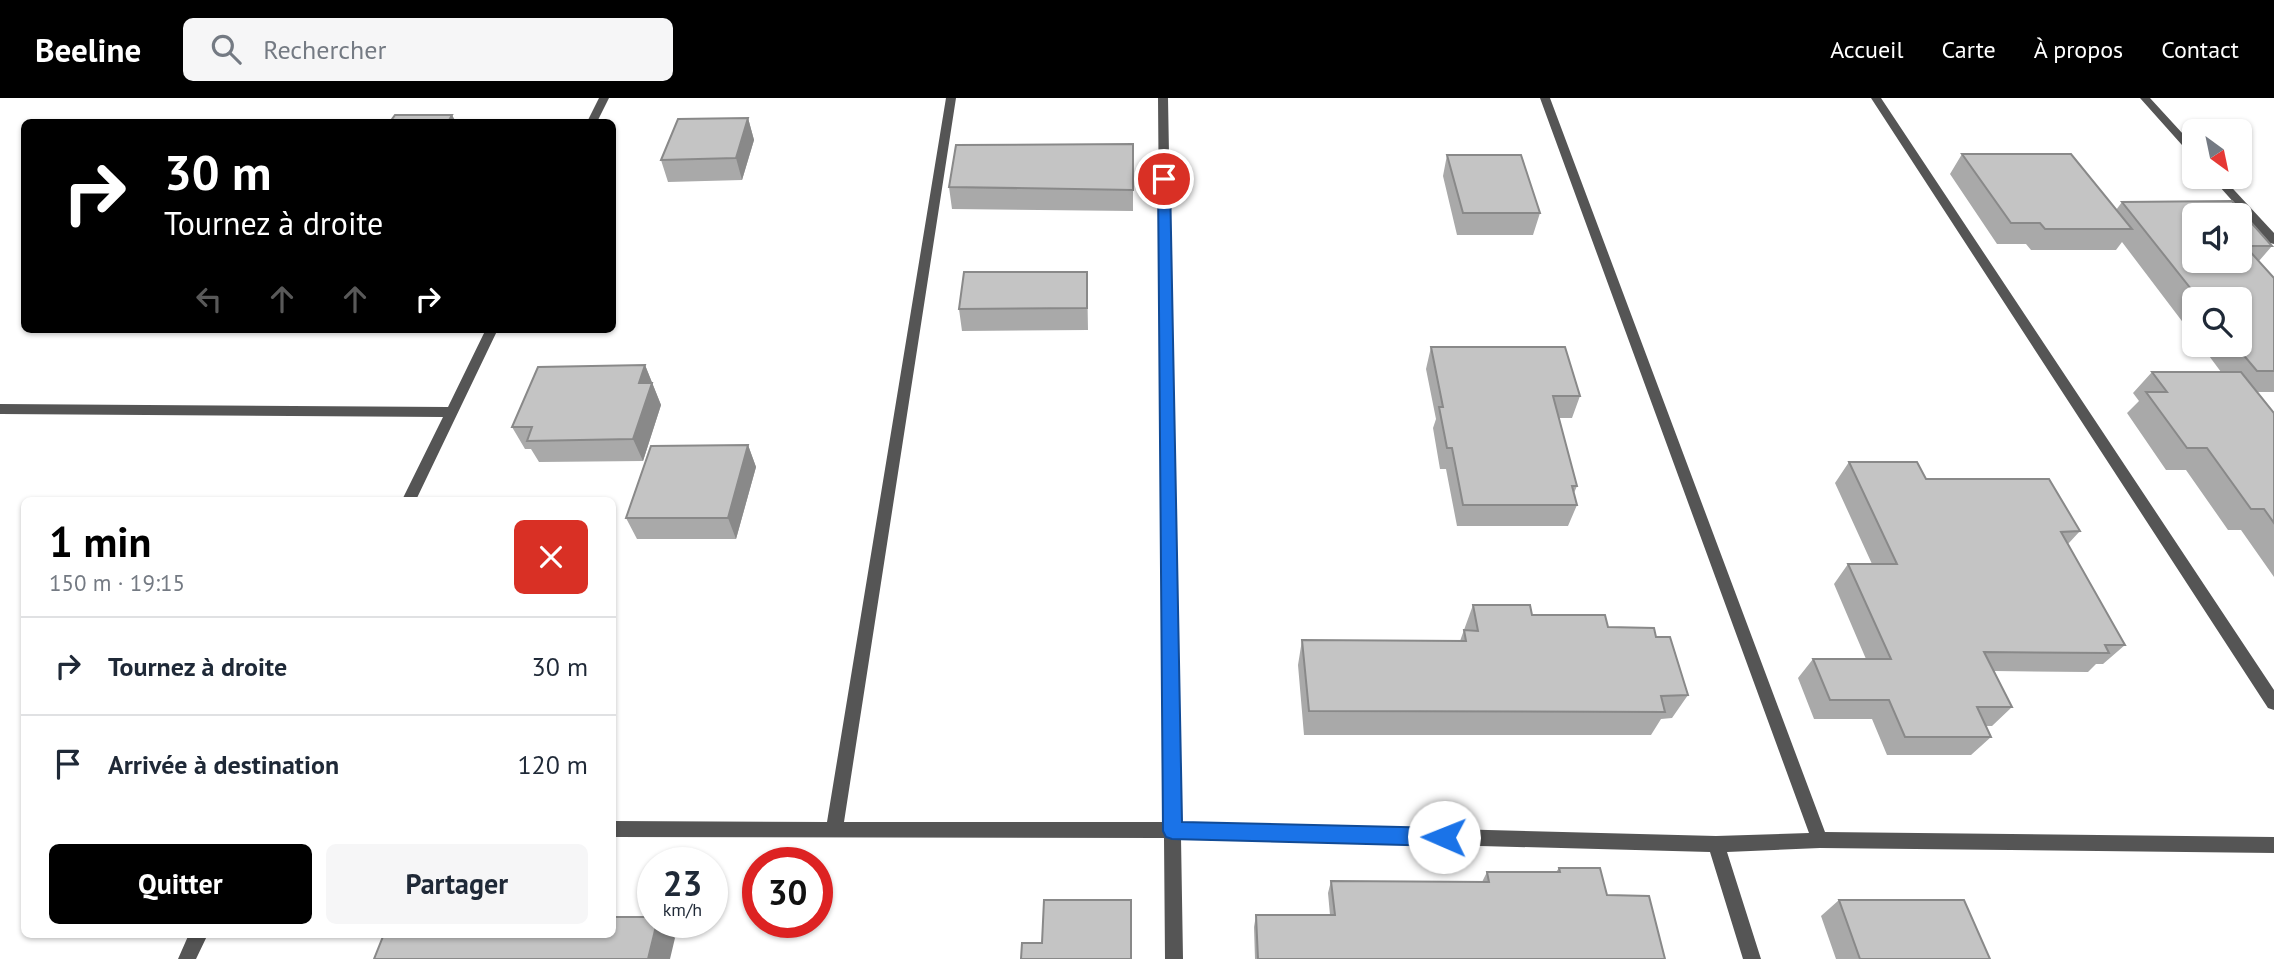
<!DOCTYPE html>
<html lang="fr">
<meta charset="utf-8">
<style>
:root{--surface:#fff;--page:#f6f6f7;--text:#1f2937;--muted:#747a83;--line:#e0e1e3;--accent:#000}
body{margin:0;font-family:"PT Sans",sans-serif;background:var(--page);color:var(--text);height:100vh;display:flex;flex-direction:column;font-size:26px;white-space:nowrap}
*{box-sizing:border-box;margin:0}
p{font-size:23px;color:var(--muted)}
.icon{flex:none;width:38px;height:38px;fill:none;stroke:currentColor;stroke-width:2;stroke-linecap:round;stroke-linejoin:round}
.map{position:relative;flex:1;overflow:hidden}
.details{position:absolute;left:21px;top:399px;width:595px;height:441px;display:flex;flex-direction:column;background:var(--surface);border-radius:10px;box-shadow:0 2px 5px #0004}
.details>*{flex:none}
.guide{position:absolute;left:21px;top:21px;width:595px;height:214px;border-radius:10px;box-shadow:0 2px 5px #0004;background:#000;color:#fff;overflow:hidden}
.needle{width:46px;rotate:147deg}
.buttons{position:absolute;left:2182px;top:21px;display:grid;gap:14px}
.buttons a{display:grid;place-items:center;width:70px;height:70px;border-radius:10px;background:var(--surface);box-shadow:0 2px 5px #0004;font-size:35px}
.speed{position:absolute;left:637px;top:749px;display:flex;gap:14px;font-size:35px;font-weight:700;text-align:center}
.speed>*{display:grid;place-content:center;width:91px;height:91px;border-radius:50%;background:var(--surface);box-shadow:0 2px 5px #0004;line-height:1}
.speed small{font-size:18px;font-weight:400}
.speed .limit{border:10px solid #d22;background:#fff;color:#111}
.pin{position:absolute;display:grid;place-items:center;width:60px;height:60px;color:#fff;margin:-30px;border:4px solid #fff;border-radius:50%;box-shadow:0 2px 7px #0007}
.me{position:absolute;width:77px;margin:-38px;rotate:271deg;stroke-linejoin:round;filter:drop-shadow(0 0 5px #0008)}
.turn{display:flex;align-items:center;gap:24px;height:147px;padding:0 28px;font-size:32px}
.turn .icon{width:91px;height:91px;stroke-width:2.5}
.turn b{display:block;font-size:49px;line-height:60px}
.lanes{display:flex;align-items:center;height:66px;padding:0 28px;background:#0003;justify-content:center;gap:35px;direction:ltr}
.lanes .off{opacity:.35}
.round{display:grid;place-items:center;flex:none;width:74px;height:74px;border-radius:10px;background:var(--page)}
.head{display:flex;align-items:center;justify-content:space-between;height:119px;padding:0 28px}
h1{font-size:42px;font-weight:600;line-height:52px;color:var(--accent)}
.cta{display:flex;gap:14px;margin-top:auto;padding:14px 28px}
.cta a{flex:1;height:80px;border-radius:10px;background:var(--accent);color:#fff;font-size:28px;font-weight:600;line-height:80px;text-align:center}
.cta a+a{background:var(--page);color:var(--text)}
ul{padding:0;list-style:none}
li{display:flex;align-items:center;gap:21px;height:98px;padding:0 28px;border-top:2px solid var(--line)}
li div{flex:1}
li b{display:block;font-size:26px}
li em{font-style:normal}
header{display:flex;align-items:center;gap:42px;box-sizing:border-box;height:98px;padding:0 35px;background:var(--accent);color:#fff}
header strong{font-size:33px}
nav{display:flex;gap:38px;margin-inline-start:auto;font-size:24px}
.search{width:490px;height:63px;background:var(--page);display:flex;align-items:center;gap:18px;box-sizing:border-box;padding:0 24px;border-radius:10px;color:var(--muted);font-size:26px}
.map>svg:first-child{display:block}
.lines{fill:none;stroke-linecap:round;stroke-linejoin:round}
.street{fill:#555;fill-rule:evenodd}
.wall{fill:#a9a9a9}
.shaded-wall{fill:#898989}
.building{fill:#c4c4c4;stroke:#898989;stroke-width:2;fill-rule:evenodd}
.route{fill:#1a73e8;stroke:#114b97;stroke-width:2}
</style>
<header>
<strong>Beeline</strong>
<div class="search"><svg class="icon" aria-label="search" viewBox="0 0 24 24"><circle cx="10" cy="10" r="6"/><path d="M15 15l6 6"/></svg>Rechercher</div>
<nav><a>Accueil</a><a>Carte</a><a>À propos</a><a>Contact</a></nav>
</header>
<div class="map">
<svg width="2274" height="861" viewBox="0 0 2274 861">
<rect width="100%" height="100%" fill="#fff"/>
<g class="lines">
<!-- street -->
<path class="street" d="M599,0H609L597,24H587Z
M946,0H956L844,724H1164L1158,0H1168L1181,724L1716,738L1809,735L1540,0H1550L1825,734L2274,739V755L1820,750L1727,754L1761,861H1743L1710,754L1181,740L1183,861H1165L1164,740L612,739V723L827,724Z
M1871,0H1881L2274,592V612L2268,610Z
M2140,0H2150L2194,48V57L2190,56Z
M2211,79H2222L2274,135V146L2270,145Z
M486,231H498L416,402H402L443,319L0,316V306L448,309Z
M189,836H208L196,861H178Z"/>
</g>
<!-- wall -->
<path class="wall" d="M748,20L754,42L742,82L668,84L661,62Z
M1133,46V113L952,111L949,89Z
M1962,56L2116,112L2122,104L2272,148L2259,163L2274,180V294H2257L2274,315V479L2241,432H2228L2186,372H2166L2127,315L2139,303L2133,295L2152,274H2221L2201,247H2240V201H2194V239L2122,144L2116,152H2031L2026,146H1997L1950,76Z
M1447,57L1540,115L1533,137H1457L1443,78Z
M1087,174L1088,232L962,233L959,211Z
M1431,249L1580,298L1572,320H1559L1577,388L1574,395L1577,407L1568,428H1457L1446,371H1440L1433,330L1436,321L1426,271Z
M645,267L661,307L643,363L539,364L531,351H525L512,329Z
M748,347L756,369L736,441H637L626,420Z
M1849,364L1926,381L2080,433L2068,446L2125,547L2103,566H2096L2088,574L1994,573L2012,609L1992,628H1986L1991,639L1971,657H1887L1872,621H1814L1798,580L1813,561H1866L1834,486L1848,466H1872L1835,385Z
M1473,507L1608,529L1656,539L1688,597L1672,620L1661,621L1651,637H1304L1298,567L1302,542L1460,543Z
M1559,770L1607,797L1665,861H1255L1254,829L1256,817H1330L1328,795L1331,783L1482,784L1487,774H1556Z
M1839,802L1990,861H1836L1821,818Z"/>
<!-- shaded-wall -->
<path class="shaded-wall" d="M452,17L456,24H448Z
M748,20L754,42L742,82L736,60Z
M645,267L661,307L643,363L633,341L639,285Z
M748,347L756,369L736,441L728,420Z
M657,824H663L675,840L670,861H648Z"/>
<!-- building -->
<path class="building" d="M395,17H452L448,24H390Z
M748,20L736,60L661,62L678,21Z
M1133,46V92L949,89L956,47Z
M1962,56H2071L2132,131H2045L2040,125H2011Z
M1447,57H1521L1540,115H1463Z
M2232,103L2272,148H2245L2274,180V273H2257L2235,247H2240V201H2199L2122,104ZM2194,117H2240V163H2194Z
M964,174H1087V210L959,211Z
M1431,249H1565L1580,298H1553L1577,388H1572L1577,407H1463L1452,350H1447L1439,309H1443Z
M645,267L639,285H652L633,341L527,343L532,329H512L538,269Z
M2152,274H2241L2274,315V425L2264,411H2251L2207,350H2187L2146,294H2167Z
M748,347L728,420H626L651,348Z
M1849,364H1917L1926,381H2049L2080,433L2061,434L2125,547H2105L2109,555L1984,554L2012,609H1977L1991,639H1905L1889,602H1830L1813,561H1891L1848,466H1897Z
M1473,507H1530L1532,517H1605L1608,529L1654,530L1656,539H1670L1688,597L1661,598L1665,614L1309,613L1302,542L1466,543L1464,532L1478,533Z
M1559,770H1600L1607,797L1649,798L1665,861H1258L1256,817H1335L1331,783L1489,784L1487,774H1560Z
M1044,802H1131V861H1021L1022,845H1042Z
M1839,802H1964L1990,861H1860Z
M612,819H653V824H657L648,861H374L384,836H612Z"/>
<!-- route -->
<path class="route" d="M1164,78L1170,81L1182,724L1444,730L1451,733L1454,739L1451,746L1444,748L1172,741L1166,739L1163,733L1158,81Z"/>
</svg>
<div class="buttons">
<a><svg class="needle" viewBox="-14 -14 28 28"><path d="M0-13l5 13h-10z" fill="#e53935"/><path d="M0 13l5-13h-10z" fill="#747a83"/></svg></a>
<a><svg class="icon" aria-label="sound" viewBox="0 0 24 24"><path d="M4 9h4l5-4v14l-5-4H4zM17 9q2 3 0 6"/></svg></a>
<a><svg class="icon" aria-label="search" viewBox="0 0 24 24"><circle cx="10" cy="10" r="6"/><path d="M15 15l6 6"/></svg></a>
</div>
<div class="speed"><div>23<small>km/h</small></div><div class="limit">30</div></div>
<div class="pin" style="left:1164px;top:81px;background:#d93025"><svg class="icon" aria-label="arrive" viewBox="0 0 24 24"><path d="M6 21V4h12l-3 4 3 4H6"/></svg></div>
<svg class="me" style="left:1444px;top:739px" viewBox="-20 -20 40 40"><circle r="19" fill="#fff"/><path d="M0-13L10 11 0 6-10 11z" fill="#1a73e8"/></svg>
<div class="guide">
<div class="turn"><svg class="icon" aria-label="right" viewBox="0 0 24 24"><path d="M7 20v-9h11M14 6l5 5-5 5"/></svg><div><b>30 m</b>Tournez à droite</div></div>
<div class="lanes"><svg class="icon off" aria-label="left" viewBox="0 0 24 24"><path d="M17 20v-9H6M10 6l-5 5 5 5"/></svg><svg class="icon off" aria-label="ahead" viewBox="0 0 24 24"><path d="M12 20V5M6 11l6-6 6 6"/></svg><svg class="icon off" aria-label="ahead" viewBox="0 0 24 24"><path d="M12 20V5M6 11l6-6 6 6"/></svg><svg class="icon" aria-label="right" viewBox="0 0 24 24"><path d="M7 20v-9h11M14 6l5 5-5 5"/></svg></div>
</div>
<section class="details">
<div class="head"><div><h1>1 min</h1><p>150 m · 19:15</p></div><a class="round" style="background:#d93025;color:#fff"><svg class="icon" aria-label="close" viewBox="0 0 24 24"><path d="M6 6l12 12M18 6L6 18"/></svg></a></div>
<ul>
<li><svg class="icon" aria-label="right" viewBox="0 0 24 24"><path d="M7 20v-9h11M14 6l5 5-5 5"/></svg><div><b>Tournez à droite</b></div><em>30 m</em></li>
<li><svg class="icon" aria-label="arrive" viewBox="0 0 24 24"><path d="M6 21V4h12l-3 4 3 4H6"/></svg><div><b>Arrivée à destination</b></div><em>120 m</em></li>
</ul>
<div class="cta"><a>Quitter</a><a>Partager</a></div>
</section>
</div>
